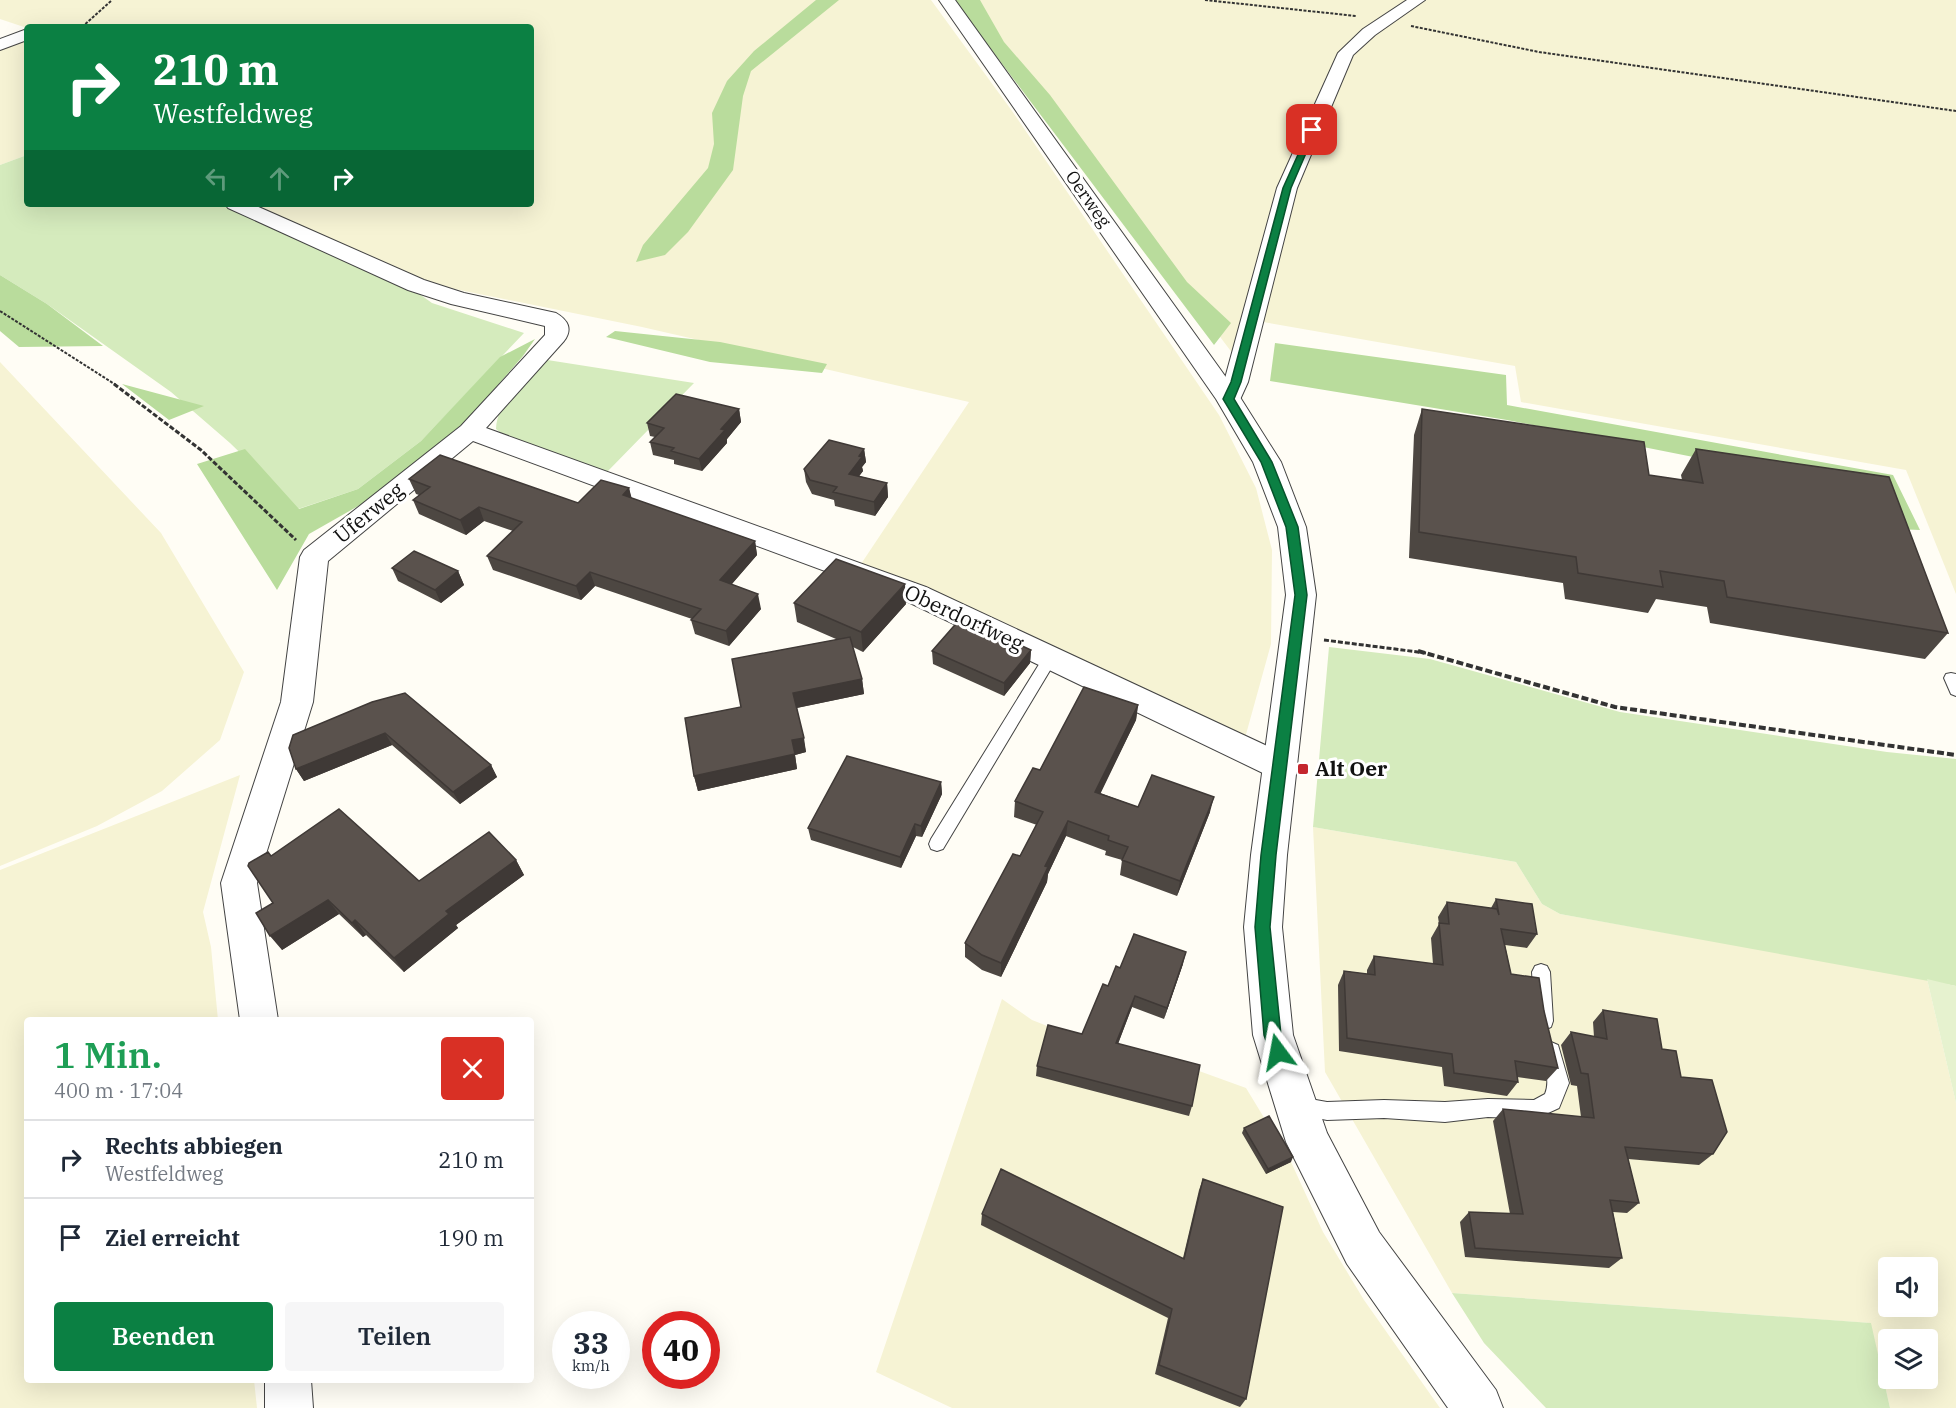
<!DOCTYPE html>
<html lang="de">
<meta charset="utf-8">
<style>
:root{--surface:#fff;--page:#f6f6f7;--text:#1f2937;--muted:#747a83;--line:#e0e1e3;--accent:#0b8043}
body{margin:0;font-family:"IBM Plex Serif",serif;background:var(--page);color:var(--text);height:100vh;display:flex;flex-direction:column;font-size:22px;white-space:nowrap}
*{box-sizing:border-box;margin:0}
p{font-size:20px;color:var(--muted)}
.icon{flex:none;width:33px;height:33px;fill:none;stroke:currentColor;stroke-width:2;stroke-linecap:round;stroke-linejoin:round}
.map{position:relative;flex:1;overflow:hidden}
.side{position:absolute;left:24px;top:1017px;width:510px;height:366px;display:flex;flex-direction:column;background:var(--surface);border-radius:6px;box-shadow:0 6px 24px #0002}
.side>*{flex:none}
.hud{position:absolute;left:24px;top:24px;width:510px;height:183px;border-radius:6px;box-shadow:0 6px 24px #0002;background:#0b8043;color:#fff;overflow:hidden}
.controls{position:absolute;left:1878px;top:1257px;display:grid;gap:12px}
.controls a{display:grid;place-items:center;width:60px;height:60px;border-radius:6px;background:var(--surface);box-shadow:0 6px 24px #0002;font-size:30px}
.speed{position:absolute;left:552px;top:1311px;display:flex;gap:12px;font-size:30px;font-weight:700;text-align:center}
.speed>*{display:grid;place-content:center;width:78px;height:78px;border-radius:50%;background:var(--surface);box-shadow:0 6px 24px #0002;line-height:1}
.speed small{font-size:15px;font-weight:400}
.speed .limit{border:9px solid #d22;background:#fff;color:#111}
.pin{position:absolute;display:grid;place-items:center;width:51px;height:51px;color:#fff;margin:-26px;border-radius:12px;box-shadow:0 3px 9px #0006}
.me{position:absolute;width:66px;margin:-33px;rotate:347deg;stroke-linejoin:round;filter:drop-shadow(0 0 4px #0008)}
.turn{display:flex;align-items:center;gap:21px;height:126px;padding:0 30px;font-size:27px}
.turn .icon{width:78px;height:78px;stroke-width:2.5}
.turn b{display:block;font-size:42px;line-height:51px}
.lanes{display:flex;align-items:center;height:57px;padding:0 30px;background:#0003;justify-content:center;gap:30px;direction:ltr}
.lanes .off{opacity:.35}
.round{display:grid;place-items:center;flex:none;width:63px;height:63px;border-radius:6px;background:var(--page)}
.headline{display:flex;align-items:center;justify-content:space-between;height:102px;padding:0 30px}
h1{font-size:36px;font-weight:600;line-height:45px;color:#1e9e55}
.action{display:flex;gap:12px;margin-top:auto;padding:12px 30px}
.action a{flex:1;height:69px;border-radius:6px;background:var(--accent);color:#fff;font-size:24px;font-weight:600;line-height:69px;text-align:center}
.action a+a{background:var(--page);color:var(--text)}
ul{padding:0;list-style:none}
li{display:flex;align-items:center;gap:18px;height:78px;padding:0 30px;border-top:2px solid var(--line)}
li div{flex:1}
li b{display:block;font-size:22px}
li em{font-style:normal}
.map>svg:first-child{display:block}
.farmland{fill:#f6f3d4;fill-rule:evenodd}
.green{fill:#d5ebbd}
.forest{fill:#b9dc9c}
.pitch{fill:#e6f2cf}
.lines{fill:none;stroke-linecap:round;stroke-linejoin:round}
.service-casing{stroke:#444;stroke-width:2}
.minor-casing{stroke:#444;stroke-width:2}
.tertiary-casing{stroke:#444;stroke-width:2}
.path-far2{stroke:#333;stroke-width:2;stroke-dasharray:3 1.5;stroke-linecap:butt}
.path-far1{stroke:#333;stroke-width:3;stroke-dasharray:5 2;stroke-linecap:butt}
.path{stroke:#333;stroke-width:4;stroke-dasharray:7 3;stroke-linecap:butt}
.service{fill:#fff;fill-rule:evenodd}
.minor{fill:#fff;fill-rule:evenodd}
.tertiary{fill:#fff;fill-rule:evenodd}
.wall{fill:#4d4742}
.shaded-wall{fill:#3f3936}
.building{fill:#5a524d;stroke:#3f3936;stroke-width:1.5}
.route{fill:#0b8043;stroke:#07532c;stroke-width:1.5}
.poi-dot{fill:#c4262e;stroke:#fff;stroke-width:2}
.labels{text-anchor:middle;stroke-width:6;stroke-linejoin:round;paint-order:stroke}
.far-street-label{font-size:18px;fill:#111;stroke:#fff}
.street-label{font-size:21px;fill:#111;stroke:#fff}
.poi-label{font-size:21px;font-weight:bold;fill:#111;stroke:#fff;text-anchor:start}
</style>
<div class="map">
<svg width="1956" height="1408" viewBox="0 0 1956 1408">
<rect width="100%" height="100%" fill="#fffdf5"/>
<!-- farmland -->
<path class="farmland" d="M0,0H931L1012,111L1219,415L1256,488L1272,550L1271,644L1245,738L861,564L969,402L642,327L420,282L243,204H531V27L27,28L0,19Z
M966,0H1956V594L1906,470L1521,402L1515,366L1263,322L1248,320L1236,358Z
M27,38V155L0,165V45Z
M0,362L161,533L244,672L220,740L162,791L97,826L0,866Z
M240,775L203,912L211,947L218,1020H27V1380H254L257,1408H0V870Z
M1313,827L1516,862L1542,904L1560,914L1927,979L1956,1103V1408H1890L1870,1323L1452,1293L1325,1072ZM1888,1268H1928V1306H1888ZM1888,1340H1928V1378H1888Z
M1002,999L1032,1020L1078,1038L1188,1067L1246,1088L1291,1162L1323,1232L1364,1300L1440,1408H952L876,1372Z"/>
<!-- green -->
<path class="green" d="M27,155V204H227L411,288L432,303L524,333L421,441L358,489L298,509L230,443L171,392L47,304L0,275V165Z
M541,359L694,383L607,472L516,445L496,429C497,401 523,380 541,359Z
M1329,647L1430,659L1620,712L1887,752L1956,759V986L1560,914L1542,904L1516,862L1313,827Z
M1452,1293L1871,1323L1890,1408H1546L1484,1343Z"/>
<!-- forest -->
<path class="forest" d="M816,0H839L751,71L743,96L733,170L688,232L665,255L636,262L643,245L708,168L714,144L712,113L727,81L754,51Z
M954,0H980L1004,42L1050,95L1187,282L1231,323L1214,345Z
M0,275L47,304L103,346L19,347L0,331Z
M615,331L720,342L827,364L822,373L710,362L606,337Z
M535,339L523,356L465,423L367,501L309,534L277,590L197,464L245,449L299,509L358,489L421,441L500,357Z
M1275,343L1506,375L1507,405L1893,475L1920,530L1895,529L1875,493L1507,420L1270,381Z
M122,384L204,406L169,420Z"/>
<!-- pitch -->
<path class="pitch" d="M1927,979L1956,986V1103Z"/>
<g class="lines">
<defs>
<path id="service" d="M1051,652L1058,657L943,849L937,851L931,849L929,844L931,839L1046,653Z
M1951,673L1956,674V696L1951,694L1944,678L1946,674Z
M1541,964L1547,966L1550,972L1553,1021L1551,1027L1544,1030L1537,1027L1535,1021L1532,972L1535,966Z
M1551,1042L1558,1045L1569,1083L1559,1108L1535,1119L1488,1117L1445,1122L1384,1118L1327,1120L1292,1113L1289,1106L1292,1099L1299,1097L1327,1102L1384,1100L1445,1102L1488,1099L1534,1100L1545,1094C1553,1074 1537,1060 1544,1045Z"/>
<path id="minor" d="M1407,0H1425L1375,35L1353,55L1297,188L1248,382L1238,404L1229,406L1220,404L1217,399L1224,382L1277,188L1338,53L1363,29Z
M27,29V40L0,50V39Z
M225,204H252L424,280L464,293L556,313C568,320 573,329 564,341L486,428L926,587L1291,757L1295,766L1291,775L1279,779L1267,775L906,601L473,441L328,561L313,702L257,883L278,1020H240L221,883L281,702L300,557L304,550L461,426L545,335V326L451,304L408,290L228,208Z
M265,1380H311L313,1408H265Z"/>
<path id="tertiary" d="M939,0H955L1238,394L1281,462L1306,527L1316,595L1287,855L1282,927L1293,1035L1327,1133L1379,1232L1496,1390L1503,1408H1448L1347,1264L1286,1142L1253,1035L1244,927L1251,855L1286,595L1278,527L1253,462L1216,399Z"/>
</defs>
<!-- service casing -->
<use href="#service" class="service-casing"/>
<!-- minor casing -->
<use href="#minor" class="minor-casing"/>
<!-- tertiary casing -->
<use href="#tertiary" class="tertiary-casing"/>
<!-- path-far2 -->
<path class="path-far2" d="M1205,0L1356,16
M1411,26L1539,52L1956,111
M82,27L112,0
M0,311L116,385"/>
<!-- path-far1 -->
<path class="path-far1" d="M114,384L201,450L296,540
M1324,640L1426,653"/>
<!-- path -->
<path class="path" d="M1418,651L1615,707L1956,755"/>
<!-- service -->
<use href="#service" class="service"/>
<!-- minor -->
<use href="#minor" class="minor"/>
<!-- tertiary -->
<use href="#tertiary" class="tertiary"/>
</g>
<!-- wall -->
<path class="wall" d="M739,409L741,422L727,439V443L702,471L674,464V460L653,455L650,442L655,437L650,436L647,423Z
M1422,409L1649,475L1682,480L1681,475L1696,449L1948,633L1925,659L1710,623L1707,607L1656,599L1648,613L1565,599L1563,583L1409,558L1414,435Z
M864,449L866,462L862,467L863,471L859,476L887,483L888,497L875,516L835,506L834,500L812,494L806,482L804,469Z
M409,479L578,503L629,488L631,498L755,541L757,555L732,584L761,609L729,646L695,634L691,620L692,619L595,586L581,600L493,570L487,556L513,531L484,521L466,535L419,514L413,500L419,495L416,494Z
M392,568L458,571L464,585L441,603L398,581Z
M794,603L906,604L863,652L853,647L862,679L864,694L797,708L806,752L795,755L797,769L698,791L694,776L836,639L797,622Z
M1031,650L1030,663L1004,696L933,664L932,651Z
M372,702L491,765L497,777L460,804L392,745L304,781L296,769Z
M1138,705L1136,720L1100,793L1138,807L1210,812L1177,896L1120,875L1122,860L1105,855L1106,851L1066,836L1048,874L1047,882L1001,977L982,970L965,957V943L1020,856L1037,825L1014,817L1015,801L1040,770Z
M941,782L942,794L922,837L916,836L901,868L811,840L808,828Z
M271,856L419,881L516,860L524,875L456,925L458,928L404,972L366,935L363,937L339,914L282,950L273,903Z
M1496,899L1537,934L1527,948L1505,945L1511,974L1544,1011L1558,1068L1546,1081L1517,1077L1518,1082L1507,1096L1444,1086L1442,1067L1339,1051L1338,985L1344,971L1367,974V970L1374,956L1433,964L1431,938L1439,924L1438,917L1447,902L1491,908Z
M1183,964L1164,1019L1132,1007L1118,1044L1192,1106L1189,1116L1036,1076L1037,1066L1082,1034L1108,986Z
M1603,1010L1662,1049L1681,1077L1713,1154L1699,1165L1628,1159L1639,1203L1627,1213L1613,1212L1622,1258L1609,1268L1465,1257L1460,1222L1469,1212L1510,1214L1493,1121L1503,1109L1581,1117L1577,1086L1571,1085L1561,1045L1571,1032L1594,1037L1593,1022Z
M1244,1128L1291,1162L1266,1174L1242,1133Z
M1203,1179L1246,1399L1240,1407L1155,1374L1168,1318L981,1225L982,1214L1183,1258L1199,1190Z"/>
<!-- shaded-wall -->
<path class="shaded-wall" d="M739,409L741,422L727,439V443L702,471L699,459L721,429Z
M864,449L866,462L862,467L863,471L851,487L849,474L859,456Z
M887,483L888,497L875,516L874,502Z
M629,488L633,503L623,495Z
M479,507L484,521L466,535L460,520Z
M755,541L757,555L723,594L720,580Z
M458,571L464,585L441,603L435,590Z
M590,572L595,586L581,600L576,586Z
M905,584L906,604L863,652L861,632Z
M758,594L761,609L729,646L726,631Z
M1031,650L1030,663L1004,696V683Z
M862,679L864,694L796,708L793,693Z
M1138,705L1136,720L1094,807L1095,792Z
M385,733L392,745L304,781L296,769Z
M804,738L806,752L795,755L797,769L698,791L694,776L792,740Z
M491,765L497,777L460,804L453,792Z
M941,782L942,794L922,837L921,826Z
M1214,797L1210,812L1177,896L1180,881Z
M1068,821L1066,836L1048,874L1047,882L1001,977V963L1045,866Z
M915,824L916,836L901,868L900,857Z
M516,860L524,875L456,925L458,928L404,972L394,958L446,911Z
M328,900L339,914L282,950L270,936Z
M355,920L366,935L363,937L352,923Z
M1186,952L1183,964L1164,1019L1167,1008Z
M1135,996L1132,1007L1114,1054L1116,1043Z
M1293,1157L1291,1162L1266,1174L1268,1169Z"/>
<!-- building -->
<path class="building" d="M676,394L739,409L721,429L725,430L699,459L671,451L674,448L650,442L664,428L647,423Z
M1422,409L1644,442L1649,475L1703,483L1696,449L1889,477L1948,633L1727,597L1724,581L1660,571L1663,587L1578,573L1576,557L1419,532Z
M829,440L864,449L859,456L862,457L849,474L887,483L874,502L833,492L837,487L810,480L804,469Z
M440,455L578,503L601,480L629,488L623,495L755,541L720,580L758,594L726,631L691,620L701,609L590,572L576,586L487,556L522,522L479,507L460,520L413,500L430,487L409,479Z
M414,551L458,571L435,590L392,568Z
M836,559L905,584L861,632L794,603Z
M961,618L1031,650L1004,683L932,651Z
M850,637L862,679L793,693L804,738L792,740L795,754L694,776L685,718L741,707L732,659Z
M1084,687L1138,705L1095,792L1138,807L1152,775L1214,797L1180,881L1122,860L1128,847L1108,840L1109,836L1068,821L1045,866L1048,867L1001,963L982,955L965,943L1013,854L1020,856L1043,812L1015,801L1033,768L1040,770Z
M405,693L491,765L453,792L385,733L296,769L289,748L293,735L372,702Z
M847,756L941,782L921,826L915,824L900,857L808,828Z
M339,809L419,881L489,832L516,860L446,911L449,914L394,958L355,920L352,923L328,900L270,936L256,913L273,903L248,866L249,863L268,852L271,856Z
M1496,899L1532,904L1537,934L1501,929L1511,974L1539,978L1544,1011L1558,1068L1515,1061L1518,1082L1454,1073L1452,1054L1347,1038L1344,971L1375,975L1374,956L1443,965L1439,923L1449,924L1447,902L1497,909L1499,915Z
M1134,934L1186,952L1167,1008L1135,996L1116,1043L1200,1065L1192,1106L1037,1066L1048,1025L1082,1034L1103,984L1108,986L1116,966L1120,968Z
M1603,1010L1657,1019L1662,1049L1676,1051L1681,1077L1712,1080L1727,1132L1713,1154L1625,1147L1639,1203L1610,1200L1622,1258L1475,1248L1469,1212L1523,1214L1503,1109L1594,1118L1588,1074L1581,1073L1571,1032L1607,1039Z
M1269,1116L1293,1157L1268,1169L1244,1128Z
M1001,1169L1184,1259L1203,1179L1283,1207L1246,1399L1159,1365L1172,1309L982,1214Z"/>
<!-- route -->
<path class="route" d="M1310,128L1316,130L1291,188L1241,382L1234,399L1272,462L1298,527L1307,595L1276,855L1270,927L1281,1035L1287,1052L1284,1058L1278,1060L1272,1058L1264,1035L1255,927L1261,855L1295,595L1286,527L1261,462L1223,399L1231,382L1283,188Z"/>
<!-- markers -->
<rect class="poi-dot" x="1297" y="763" width="12" height="12" rx="3"/>
<g class="labels">
<!-- far-street labels -->
<g class="far-street-label">
<text transform="translate(1088 199) rotate(55)" y="6">Oerweg</text>
</g>
<!-- street labels -->
<g class="street-label">
<text transform="translate(369 513) rotate(-39)" y="7">Uferweg</text>
<text transform="translate(964 618) rotate(25)" y="7">Oberdorfweg</text>
</g>
<!-- poi labels -->
<g class="poi-label">
<text x="1315" y="776">Alt Oer</text>
</g>
</g>
</svg>
<div class="controls">
<a><svg class="icon" aria-label="sound" viewBox="0 0 24 24"><path d="M4 9h4l5-4v14l-5-4H4zM17 9q2 3 0 6"/></svg></a>
<a><svg class="icon" aria-label="layers" viewBox="0 0 24 24"><path d="M12 4l9 5-9 5-9-5zM3 14l9 5 9-5"/></svg></a>
</div>
<div class="speed"><div>33<small>km/h</small></div><div class="limit">40</div></div>
<div class="pin" style="left:1312px;top:130px;background:#d93025"><svg class="icon" aria-label="arrive" viewBox="0 0 24 24"><path d="M6 21V4h12l-3 4 3 4H6"/></svg></div>
<svg class="me" style="left:1278px;top:1052px" viewBox="-20 -20 40 40"><path d="M0-17L14 15 0 8-14 15z" fill="#0b8043" stroke="#fff" stroke-width="4"/></svg>
<div class="hud">
<div class="turn"><svg class="icon" aria-label="right" viewBox="0 0 24 24"><path d="M7 20v-9h11M14 6l5 5-5 5"/></svg><div><b>210 m</b>Westfeldweg</div></div>
<div class="lanes"><svg class="icon off" aria-label="left" viewBox="0 0 24 24"><path d="M17 20v-9H6M10 6l-5 5 5 5"/></svg><svg class="icon off" aria-label="ahead" viewBox="0 0 24 24"><path d="M12 20V5M6 11l6-6 6 6"/></svg><svg class="icon" aria-label="right" viewBox="0 0 24 24"><path d="M7 20v-9h11M14 6l5 5-5 5"/></svg></div>
</div>
<section class="side">
<div class="headline"><div><h1>1 Min.</h1><p>400 m · 17:04</p></div><a class="round" style="background:#d93025;color:#fff"><svg class="icon" aria-label="close" viewBox="0 0 24 24"><path d="M6 6l12 12M18 6L6 18"/></svg></a></div>
<ul>
<li><svg class="icon" aria-label="right" viewBox="0 0 24 24"><path d="M7 20v-9h11M14 6l5 5-5 5"/></svg><div><b>Rechts abbiegen</b><p>Westfeldweg</p></div><em>210 m</em></li>
<li><svg class="icon" aria-label="arrive" viewBox="0 0 24 24"><path d="M6 21V4h12l-3 4 3 4H6"/></svg><div><b>Ziel erreicht</b></div><em>190 m</em></li>
</ul>
<div class="action"><a>Beenden</a><a>Teilen</a></div>
</section>
</div>
